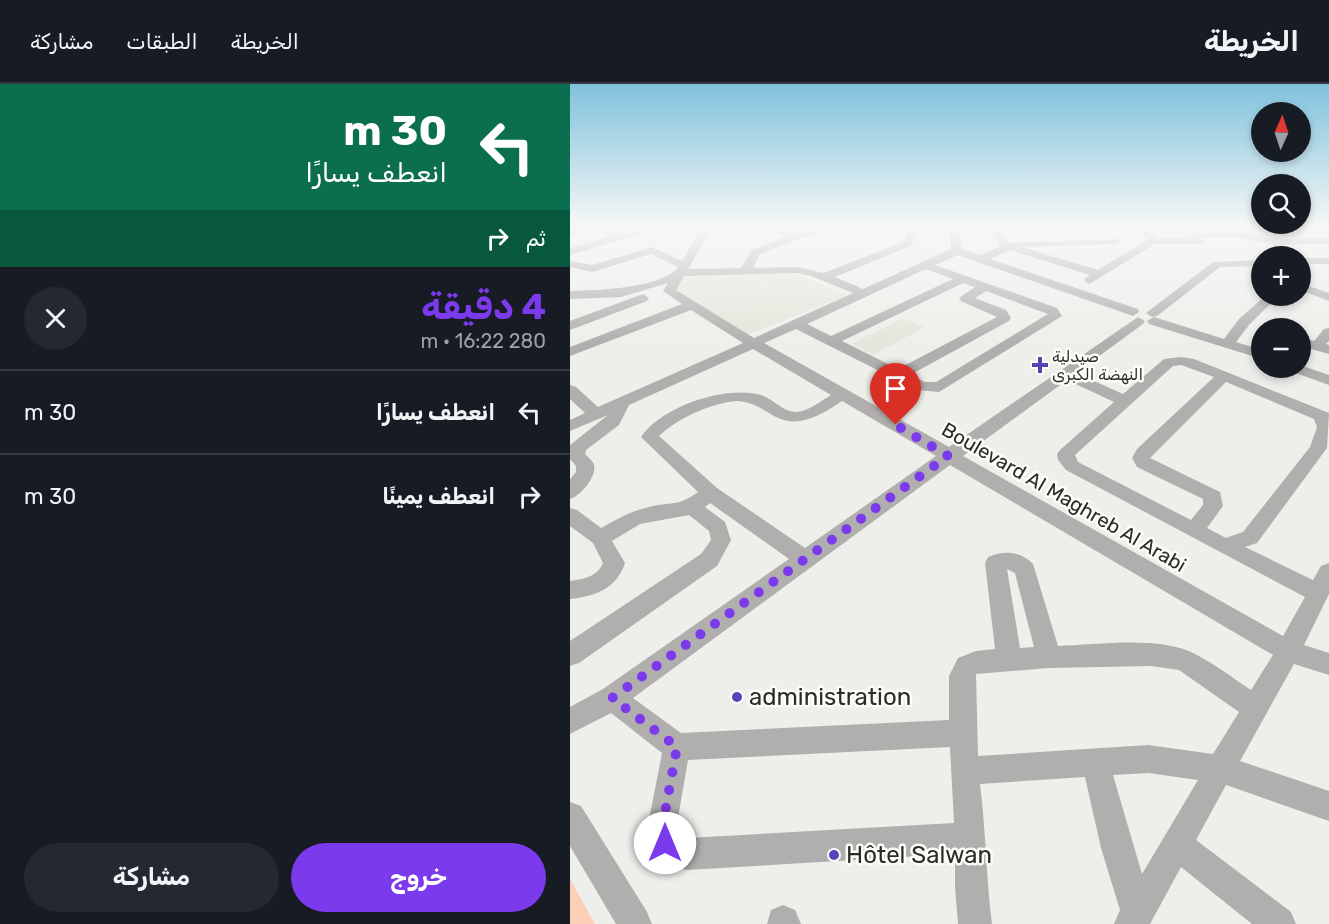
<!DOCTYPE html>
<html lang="ar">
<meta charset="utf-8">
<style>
:root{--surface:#171b24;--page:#242831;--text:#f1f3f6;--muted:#9ea1a6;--line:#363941;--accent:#7c3aed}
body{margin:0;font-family:Rubik,Vazirmatn,sans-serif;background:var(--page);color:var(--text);direction:rtl;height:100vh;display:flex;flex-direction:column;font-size:22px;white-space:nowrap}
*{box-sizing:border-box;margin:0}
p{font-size:20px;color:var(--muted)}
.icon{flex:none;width:33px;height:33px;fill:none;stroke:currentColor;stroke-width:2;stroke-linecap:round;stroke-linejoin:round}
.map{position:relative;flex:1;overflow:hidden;direction:ltr}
.drawer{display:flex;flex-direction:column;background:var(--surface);width:570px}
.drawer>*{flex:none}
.top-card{background:#0b6e4f;color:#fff;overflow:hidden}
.needle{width:39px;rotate:3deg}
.buttons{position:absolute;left:681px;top:18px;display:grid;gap:12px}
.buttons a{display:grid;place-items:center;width:60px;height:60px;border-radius:50%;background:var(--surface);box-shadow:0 3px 9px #0003;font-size:30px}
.pin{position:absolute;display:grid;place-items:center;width:51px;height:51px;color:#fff;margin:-62px -26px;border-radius:50% 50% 50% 0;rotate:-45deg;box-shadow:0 0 6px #0007}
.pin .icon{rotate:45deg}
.me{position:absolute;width:66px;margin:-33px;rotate:0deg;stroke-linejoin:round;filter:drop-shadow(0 0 4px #0008)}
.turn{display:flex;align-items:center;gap:21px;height:126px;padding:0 24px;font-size:27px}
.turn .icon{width:78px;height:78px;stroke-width:2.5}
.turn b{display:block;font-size:42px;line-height:51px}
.then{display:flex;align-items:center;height:57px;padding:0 24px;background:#0003;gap:12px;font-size:22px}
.round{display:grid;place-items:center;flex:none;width:63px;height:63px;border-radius:32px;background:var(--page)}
.overview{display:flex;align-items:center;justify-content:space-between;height:102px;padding:0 24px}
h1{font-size:36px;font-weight:700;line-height:45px;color:var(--accent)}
.button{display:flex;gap:12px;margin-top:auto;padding:12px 24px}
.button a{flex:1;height:69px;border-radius:36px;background:var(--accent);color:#fff;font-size:24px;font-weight:700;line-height:69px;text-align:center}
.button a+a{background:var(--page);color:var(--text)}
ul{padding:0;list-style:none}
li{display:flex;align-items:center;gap:18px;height:84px;padding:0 24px;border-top:2px solid var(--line)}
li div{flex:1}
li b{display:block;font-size:22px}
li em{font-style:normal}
header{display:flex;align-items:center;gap:36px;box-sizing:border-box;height:84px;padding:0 30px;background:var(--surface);border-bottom:2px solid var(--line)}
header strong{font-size:28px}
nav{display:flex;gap:33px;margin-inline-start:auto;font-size:21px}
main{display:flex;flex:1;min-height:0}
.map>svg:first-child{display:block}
.built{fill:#e3e6db}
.green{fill:#fcd0b8}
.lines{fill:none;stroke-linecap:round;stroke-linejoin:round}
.minor{fill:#b0afae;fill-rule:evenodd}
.route{stroke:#7c3aed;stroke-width:10;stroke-dasharray:0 18}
.poi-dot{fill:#5943bb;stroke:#fcfdf9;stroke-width:2}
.labels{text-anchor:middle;stroke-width:5;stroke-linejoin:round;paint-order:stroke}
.far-poi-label{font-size:16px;fill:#2b2b2a;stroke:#fcfdf9;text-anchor:start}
.street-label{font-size:20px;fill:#2b2b2a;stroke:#fcfdf9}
.near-poi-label{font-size:24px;fill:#2b2b2a;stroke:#fcfdf9;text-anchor:start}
</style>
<header>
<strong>الخريطة</strong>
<nav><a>الخريطة</a><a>الطبقات</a><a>مشاركة</a></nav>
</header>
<main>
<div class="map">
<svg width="759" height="840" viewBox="0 0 759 840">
<rect width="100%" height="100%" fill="#eeefeb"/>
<!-- built -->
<path class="built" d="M227,190L277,211L175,252L106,207L114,193Z
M333,234L355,243L303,271L282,260Z"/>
<!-- green -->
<path class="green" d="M0,795L25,840H0Z"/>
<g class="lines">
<!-- minor -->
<path class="minor" d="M9,142L21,143L0,154V147Z
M22,142H34L48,150L81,142H98L0,171V164L38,153Z
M114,142H127L135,146L147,142H162L138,151L118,185L171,184L182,166L215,153L190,142H204L225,150L254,142H312L307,145L258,147L228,155L190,170L183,184L227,183L254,189L333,158L336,152V142H346V152L341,162L265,193L293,205L381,165L379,142H389L392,165L410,171L431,162L424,155L420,142H430L434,154L439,159L550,155L551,157L546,160L452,163L528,186L577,156L566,142H576L586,154H622L618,151L623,148L666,147L705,155L759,154V160L705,161L666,153L629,154L634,157L629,160H585L519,200L513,196L520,191L440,166L420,175L568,225L569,228L563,232L388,171L365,181L487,224L492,232L369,308L347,306L226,245L194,259L379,363L568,233L575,237L573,240L506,289L553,310L594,275L611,273L624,275L759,329L757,364L687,459L675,463L743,496L751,482L759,479V510L734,561L759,569V591L724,580L670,677L759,707V737L656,701L626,756L721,828L726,840H682L611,783L580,840H544L550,826L531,764L515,693L410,700C416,747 416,793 422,840H388L385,803V770L117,786C90,779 78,771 78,741L92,669L41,629L0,650V623L33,605L219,475L140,419L135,423L155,438L161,456L147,482L9,579L0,582V557L131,470L141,456L139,447L119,431L70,440L42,457L55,479C46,505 26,512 0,515V497C14,495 27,493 33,479L23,459L0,442V424L7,426L31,444C47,435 61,427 79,423C101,417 106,424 128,408L71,353C92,322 156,301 191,311C203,315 212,327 224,328C236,329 251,317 261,311L183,265L59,321L49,341L16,366L15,370C18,373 23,377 24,381C27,393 10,412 0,415V395L6,388V382L0,375V361L38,331L0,347V336L15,329L0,315V301L6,303L28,323L173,259L121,226L0,272V263L112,220L93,207L98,199L51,213L0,215V207C25,206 92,205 108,183L81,170L22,188L0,183V177L22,181L82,163L112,177L128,150ZM356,185L383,195L261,252L237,240ZM227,189L241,192L283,209L184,254L106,206L114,192ZM393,199L405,203L389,214L391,217L427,233L328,285L272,257ZM416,207L478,230L366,298H355L340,291L439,237L441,234L436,226L405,214ZM611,281L644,293L567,365L562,374L567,383L633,415V421L621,436L508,378L505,371L603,282ZM497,296L544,318L490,366L487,370L488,376L496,386L735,513L713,552L393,372ZM656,298L744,335L747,343L740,363L673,448L656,454L637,444L653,422L650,408L580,374ZM167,317C184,318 191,325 206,333C229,345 253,330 272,317L366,372L235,464L147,404L89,352C108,334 141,319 167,317ZM380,381L703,571L681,606C663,594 646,581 627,571C591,551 528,561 488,562L463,480C450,467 434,466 418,473L415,479L425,565L406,567L388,574L379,592V636L111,649L63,614ZM437,485L445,489L464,563L450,564ZM581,582L609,586L669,628L643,670L578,661L408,672L406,590L479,584ZM380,663L384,739L117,754L109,751V728L118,676ZM578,689L628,696L572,790L543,691Z
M538,142V146L534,147L463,149L458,146L463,143Z
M730,174H759V180H730Z
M692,176V182L650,183L587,232L582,233L576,229L643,178Z
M730,199L759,209V217L730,206Z
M73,210L79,214L77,217L0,246V237Z
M695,212H708L679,241L666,258L692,266V275L579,240L577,237L584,233L654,255L669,235Z
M759,244V257L756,260L759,261V270L730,262V253L744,257L754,245Z
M730,281L759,291V301L720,287L718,284H730Z
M0,718L11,722L77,828L82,840H46L0,762Z
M213,821L225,826L231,840H197L201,826Z"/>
</g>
<!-- sky -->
<linearGradient id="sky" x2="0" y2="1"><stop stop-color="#80c2dc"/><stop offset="0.55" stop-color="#f7f8f6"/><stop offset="1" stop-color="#f7f8f6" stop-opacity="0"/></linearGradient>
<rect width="759" height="260" fill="url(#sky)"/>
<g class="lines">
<!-- route -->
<path class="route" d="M95,759L92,745L107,663L42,614L378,372L326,341"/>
</g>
<!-- markers -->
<g class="poi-dot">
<path d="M467 272h6v6h6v6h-6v6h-6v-6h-6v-6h6z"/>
<circle cx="167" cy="613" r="6"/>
<circle cx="264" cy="771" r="6"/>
</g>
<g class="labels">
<!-- far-poi labels -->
<g class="far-poi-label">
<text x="482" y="278">صيدلية<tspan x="482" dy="18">النهضة الكبرى</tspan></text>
</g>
<!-- street labels -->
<g class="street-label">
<text transform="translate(494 413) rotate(30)" y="7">Boulevard Al Maghreb Al Arabi</text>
</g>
<!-- near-poi labels -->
<g class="near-poi-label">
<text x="179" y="621">administration</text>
<text x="276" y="779">Hôtel Salwan</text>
</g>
</g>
</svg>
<div class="buttons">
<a><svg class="needle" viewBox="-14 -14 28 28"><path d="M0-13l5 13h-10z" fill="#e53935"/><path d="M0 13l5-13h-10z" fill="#9ea1a6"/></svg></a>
<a><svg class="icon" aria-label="search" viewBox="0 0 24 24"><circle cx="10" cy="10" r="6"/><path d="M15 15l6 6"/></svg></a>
<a>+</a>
<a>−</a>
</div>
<div class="pin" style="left:326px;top:341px;background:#d93025"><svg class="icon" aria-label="arrive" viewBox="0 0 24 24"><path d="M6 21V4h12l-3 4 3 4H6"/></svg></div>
<svg class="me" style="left:95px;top:759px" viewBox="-20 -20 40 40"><circle r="19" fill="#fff"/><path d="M0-13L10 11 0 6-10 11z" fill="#7c3aed"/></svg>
</div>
<section class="drawer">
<div class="top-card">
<div class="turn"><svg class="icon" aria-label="left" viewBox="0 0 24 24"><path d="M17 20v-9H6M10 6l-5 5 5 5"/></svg><div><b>30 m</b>انعطف يسارًا</div></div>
<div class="then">ثم<svg class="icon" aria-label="right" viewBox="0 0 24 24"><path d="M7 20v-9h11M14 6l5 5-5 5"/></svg></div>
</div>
<div class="overview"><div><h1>4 دقيقة</h1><p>280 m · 16:22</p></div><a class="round"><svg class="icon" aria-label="close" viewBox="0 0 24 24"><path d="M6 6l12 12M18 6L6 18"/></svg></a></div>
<ul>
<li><svg class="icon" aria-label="left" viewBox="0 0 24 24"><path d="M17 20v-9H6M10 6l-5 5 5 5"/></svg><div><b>انعطف يسارًا</b></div><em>30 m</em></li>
<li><svg class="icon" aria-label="right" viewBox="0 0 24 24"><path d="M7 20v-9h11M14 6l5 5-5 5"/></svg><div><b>انعطف يمينًا</b></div><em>30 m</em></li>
</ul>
<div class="button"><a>خروج</a><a>مشاركة</a></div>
</section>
</main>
